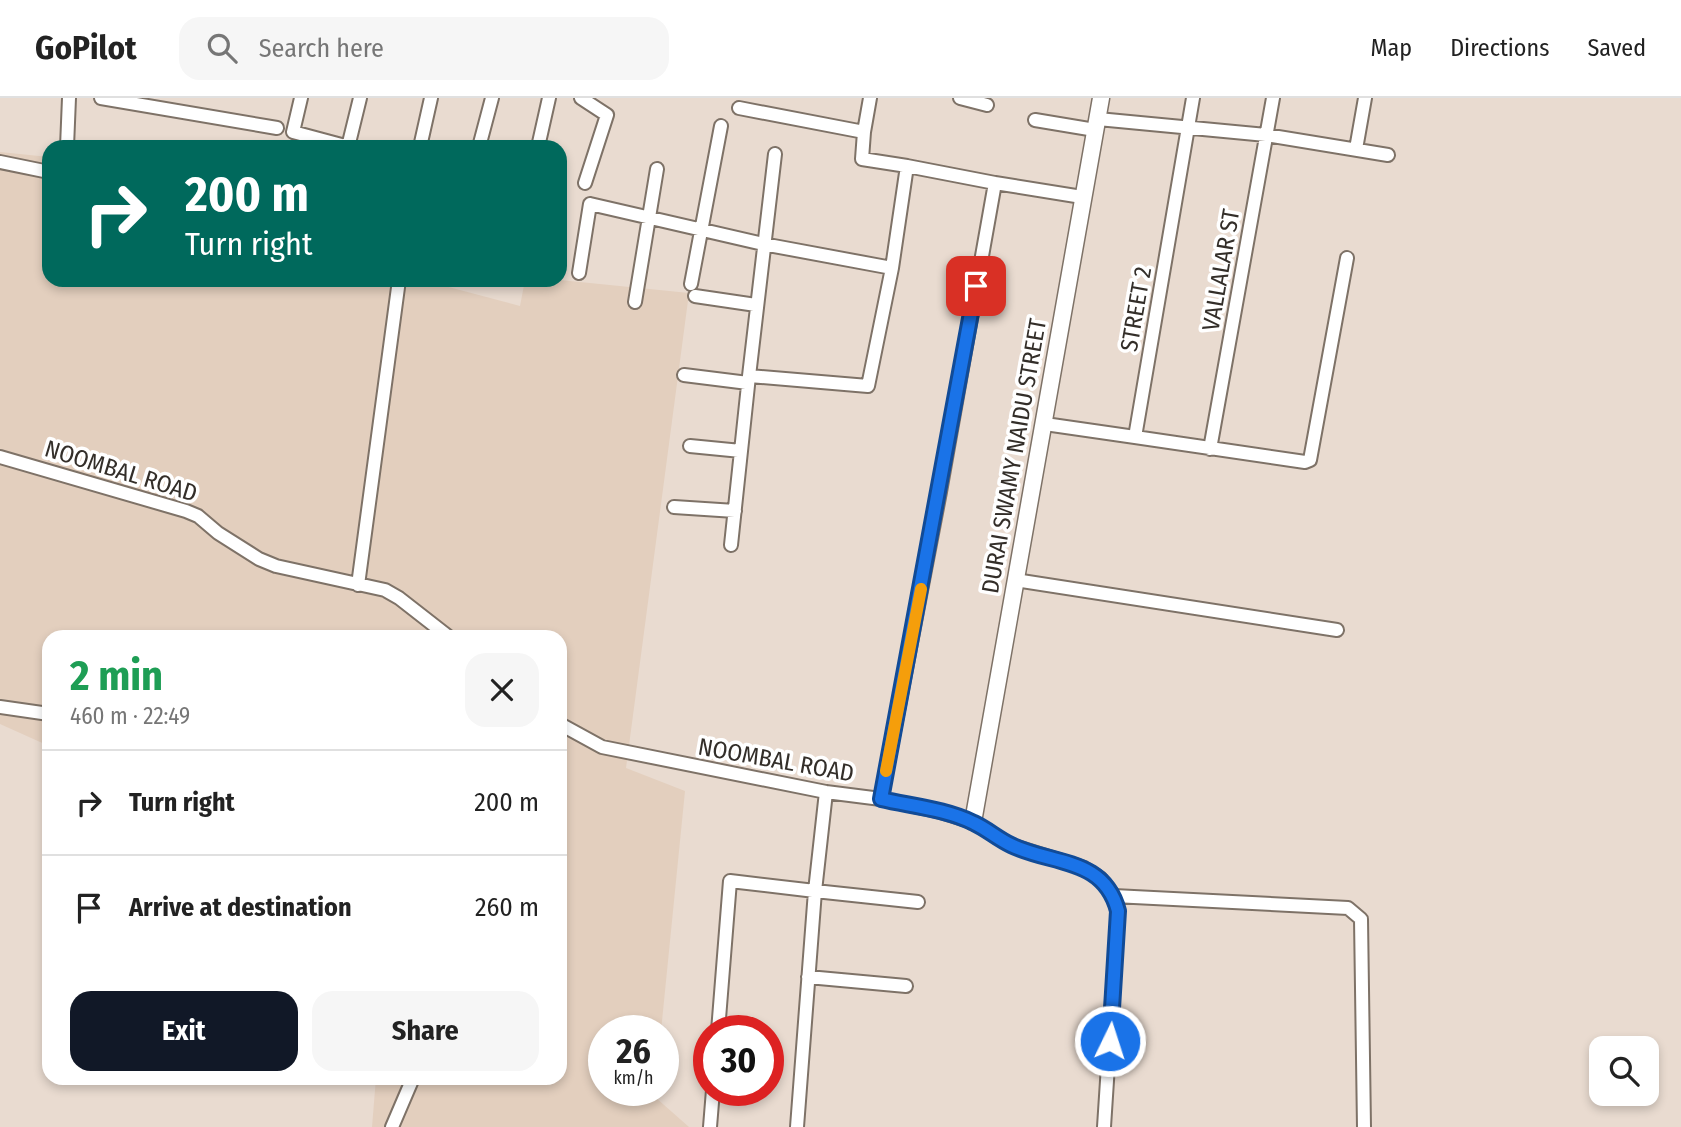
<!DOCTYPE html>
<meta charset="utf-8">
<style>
:root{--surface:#fff;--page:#f6f6f6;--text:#222;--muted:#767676;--line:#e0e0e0;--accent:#111827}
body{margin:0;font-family:"Fira Sans Condensed",sans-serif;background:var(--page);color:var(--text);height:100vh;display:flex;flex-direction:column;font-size:26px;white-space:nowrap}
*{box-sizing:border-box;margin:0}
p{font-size:23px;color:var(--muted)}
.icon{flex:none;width:38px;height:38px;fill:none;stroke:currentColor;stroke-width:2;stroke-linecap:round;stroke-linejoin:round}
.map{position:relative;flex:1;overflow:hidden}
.drawer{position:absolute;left:42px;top:532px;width:525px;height:455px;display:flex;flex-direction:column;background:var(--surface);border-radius:21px;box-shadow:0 4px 10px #0003}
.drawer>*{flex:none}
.banner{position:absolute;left:42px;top:42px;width:525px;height:147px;border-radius:21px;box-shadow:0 4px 10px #0003;background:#00695c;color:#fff;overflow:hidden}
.tools{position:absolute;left:1589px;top:938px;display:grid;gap:14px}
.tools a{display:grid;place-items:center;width:70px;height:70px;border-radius:14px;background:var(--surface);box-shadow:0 4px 10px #0003;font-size:35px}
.speed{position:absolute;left:588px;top:917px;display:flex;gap:14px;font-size:35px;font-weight:700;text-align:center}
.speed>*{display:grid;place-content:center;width:91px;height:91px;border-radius:50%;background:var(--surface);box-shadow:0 4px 10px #0003;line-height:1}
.speed small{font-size:18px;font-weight:400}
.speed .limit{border:10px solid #d22;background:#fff;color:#111}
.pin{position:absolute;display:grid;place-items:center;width:60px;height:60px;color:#fff;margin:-30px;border-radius:14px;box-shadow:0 4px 10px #0006}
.me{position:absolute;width:77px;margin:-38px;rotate:4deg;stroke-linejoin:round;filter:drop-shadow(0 0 5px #0008)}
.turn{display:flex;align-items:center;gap:24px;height:147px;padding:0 28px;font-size:32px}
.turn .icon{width:91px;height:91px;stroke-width:2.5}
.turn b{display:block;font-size:49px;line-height:60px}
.round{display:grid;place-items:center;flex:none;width:74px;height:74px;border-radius:21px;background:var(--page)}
.headline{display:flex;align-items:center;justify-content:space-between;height:119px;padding:0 28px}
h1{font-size:42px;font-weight:700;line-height:52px;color:#1e9e55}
.action{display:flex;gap:14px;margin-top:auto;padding:14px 28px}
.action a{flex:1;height:80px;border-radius:21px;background:var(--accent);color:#fff;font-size:28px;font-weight:700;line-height:80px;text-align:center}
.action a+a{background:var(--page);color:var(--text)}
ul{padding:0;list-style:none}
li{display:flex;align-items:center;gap:21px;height:105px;padding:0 28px;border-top:2px solid var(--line)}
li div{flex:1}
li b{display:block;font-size:26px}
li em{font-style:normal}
header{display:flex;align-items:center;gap:42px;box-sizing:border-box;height:98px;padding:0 35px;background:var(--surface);border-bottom:2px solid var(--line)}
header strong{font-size:33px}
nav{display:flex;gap:38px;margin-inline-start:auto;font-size:24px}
.search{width:490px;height:63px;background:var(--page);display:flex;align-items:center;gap:18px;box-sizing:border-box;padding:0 24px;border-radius:21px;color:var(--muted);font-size:26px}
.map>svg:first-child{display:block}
.built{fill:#e3cfbe}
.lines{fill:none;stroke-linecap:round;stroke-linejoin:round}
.minor-casing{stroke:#7e7267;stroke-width:16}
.tertiary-casing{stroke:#7e7267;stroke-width:19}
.minor{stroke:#fff;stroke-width:12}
.tertiary{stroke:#fff;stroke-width:16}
.route-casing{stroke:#114b97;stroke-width:18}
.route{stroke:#1a73e8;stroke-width:12}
.slow{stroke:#f59e0b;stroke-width:12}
.labels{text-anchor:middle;stroke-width:7;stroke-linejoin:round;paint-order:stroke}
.street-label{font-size:24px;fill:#332e29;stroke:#fff}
</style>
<header>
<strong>GoPilot</strong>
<div class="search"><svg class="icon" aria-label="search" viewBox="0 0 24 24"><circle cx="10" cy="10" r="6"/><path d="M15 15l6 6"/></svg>Search here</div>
<nav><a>Map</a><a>Directions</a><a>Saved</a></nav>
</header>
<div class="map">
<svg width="1681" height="1029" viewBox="0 0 1681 1029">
<rect width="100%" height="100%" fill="#e9dbd0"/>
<!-- built -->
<path class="built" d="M0,54L49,59V182H422L520,208L525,182H560L689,195L626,670L685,693L661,933H604V992H656L655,999L689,1029H372L376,980H560V539H49V648L0,626Z"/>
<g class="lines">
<defs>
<path id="minor" d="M101,0L277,30
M301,0L293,34L349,49
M581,0L607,17L585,85
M960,0L987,7
M739,10L864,34L862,61L907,68
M1098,21L1266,37L1388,57
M1035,22L1095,32
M864,34L870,0
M67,49L69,0
M348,49L360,0
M420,49L431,0
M479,49L492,0
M538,49L549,0
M1356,51L1365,0
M775,56L749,278L868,288L892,170L907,68L995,85
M0,64L49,74
M579,175L590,106L763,146L892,170
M691,186L721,28
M695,198L756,207
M635,204L657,71
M684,277L748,285
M1045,326L1135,339L1193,0
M1135,339L1305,364L1310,362L1347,160
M690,348L741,353
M1210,351L1273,0
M0,359L186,413L198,418L218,435L259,461L276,468L385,492L399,500L449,539
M674,409L735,413
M731,447L749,278
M1015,482L1337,532
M358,487L399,182
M0,609L49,616
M560,626L602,649L826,694L881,701L941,714L973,724L1011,747L1084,770L1100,780L1114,798L1118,813L1104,1029
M881,701L940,394L995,85L1082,99
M1114,798L1348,810L1361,821L1364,1029
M808,879L906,888
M718,933L730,783L815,793L826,694
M392,1029L413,980
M710,1029L713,992
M797,1029L815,793L918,804"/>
<path id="tertiary" d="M973,724L1101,0"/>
</defs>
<!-- minor casing -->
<use href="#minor" class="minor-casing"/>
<!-- tertiary casing -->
<use href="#tertiary" class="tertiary-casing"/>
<!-- minor -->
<use href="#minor" class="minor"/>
<!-- tertiary -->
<use href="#tertiary" class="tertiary"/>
</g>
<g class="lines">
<defs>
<path id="route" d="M976,188L881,701C911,708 946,711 974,725C987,731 998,741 1011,747C1052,767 1104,759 1118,813L1110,943"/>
</defs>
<!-- route casing -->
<use href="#route" class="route-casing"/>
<!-- route -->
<use href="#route" class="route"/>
<!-- slow -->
<path class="slow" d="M886,673L921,491"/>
</g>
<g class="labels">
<!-- street labels -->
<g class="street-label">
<text transform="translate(1221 172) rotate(-80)" y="8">VALLALAR ST</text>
<text transform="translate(1136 211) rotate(-80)" y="8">STREET 2</text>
<text transform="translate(1014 358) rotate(-80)" y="8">DURAI SWAMY NAIDU STREET</text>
<text transform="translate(121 373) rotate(17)" y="8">NOOMBAL ROAD</text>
<text transform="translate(776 662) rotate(10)" y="8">NOOMBAL ROAD</text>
</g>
</g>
</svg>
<div class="tools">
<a><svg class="icon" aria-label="search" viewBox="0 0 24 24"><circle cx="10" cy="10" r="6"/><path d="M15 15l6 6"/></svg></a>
</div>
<div class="speed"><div>26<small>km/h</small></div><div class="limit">30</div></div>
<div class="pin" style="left:976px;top:188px;background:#d93025"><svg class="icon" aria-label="arrive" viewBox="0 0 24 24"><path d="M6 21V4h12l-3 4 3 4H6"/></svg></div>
<svg class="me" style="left:1110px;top:943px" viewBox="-20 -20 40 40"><circle r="17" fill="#1a73e8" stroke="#fff" stroke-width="3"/><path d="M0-11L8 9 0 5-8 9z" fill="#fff"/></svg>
<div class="banner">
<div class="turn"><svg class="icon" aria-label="right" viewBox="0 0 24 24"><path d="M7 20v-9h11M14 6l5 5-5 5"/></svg><div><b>200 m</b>Turn right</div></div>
</div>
<section class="drawer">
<div class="headline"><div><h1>2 min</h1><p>460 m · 22:49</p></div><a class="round"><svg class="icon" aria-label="close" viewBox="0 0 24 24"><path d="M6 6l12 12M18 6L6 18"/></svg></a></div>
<ul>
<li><svg class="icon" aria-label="right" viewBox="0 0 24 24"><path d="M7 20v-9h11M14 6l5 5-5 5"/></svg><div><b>Turn right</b></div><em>200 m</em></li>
<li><svg class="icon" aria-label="arrive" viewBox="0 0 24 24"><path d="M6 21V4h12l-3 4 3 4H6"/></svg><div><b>Arrive at destination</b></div><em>260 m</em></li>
</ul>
<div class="action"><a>Exit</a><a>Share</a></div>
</section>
</div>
